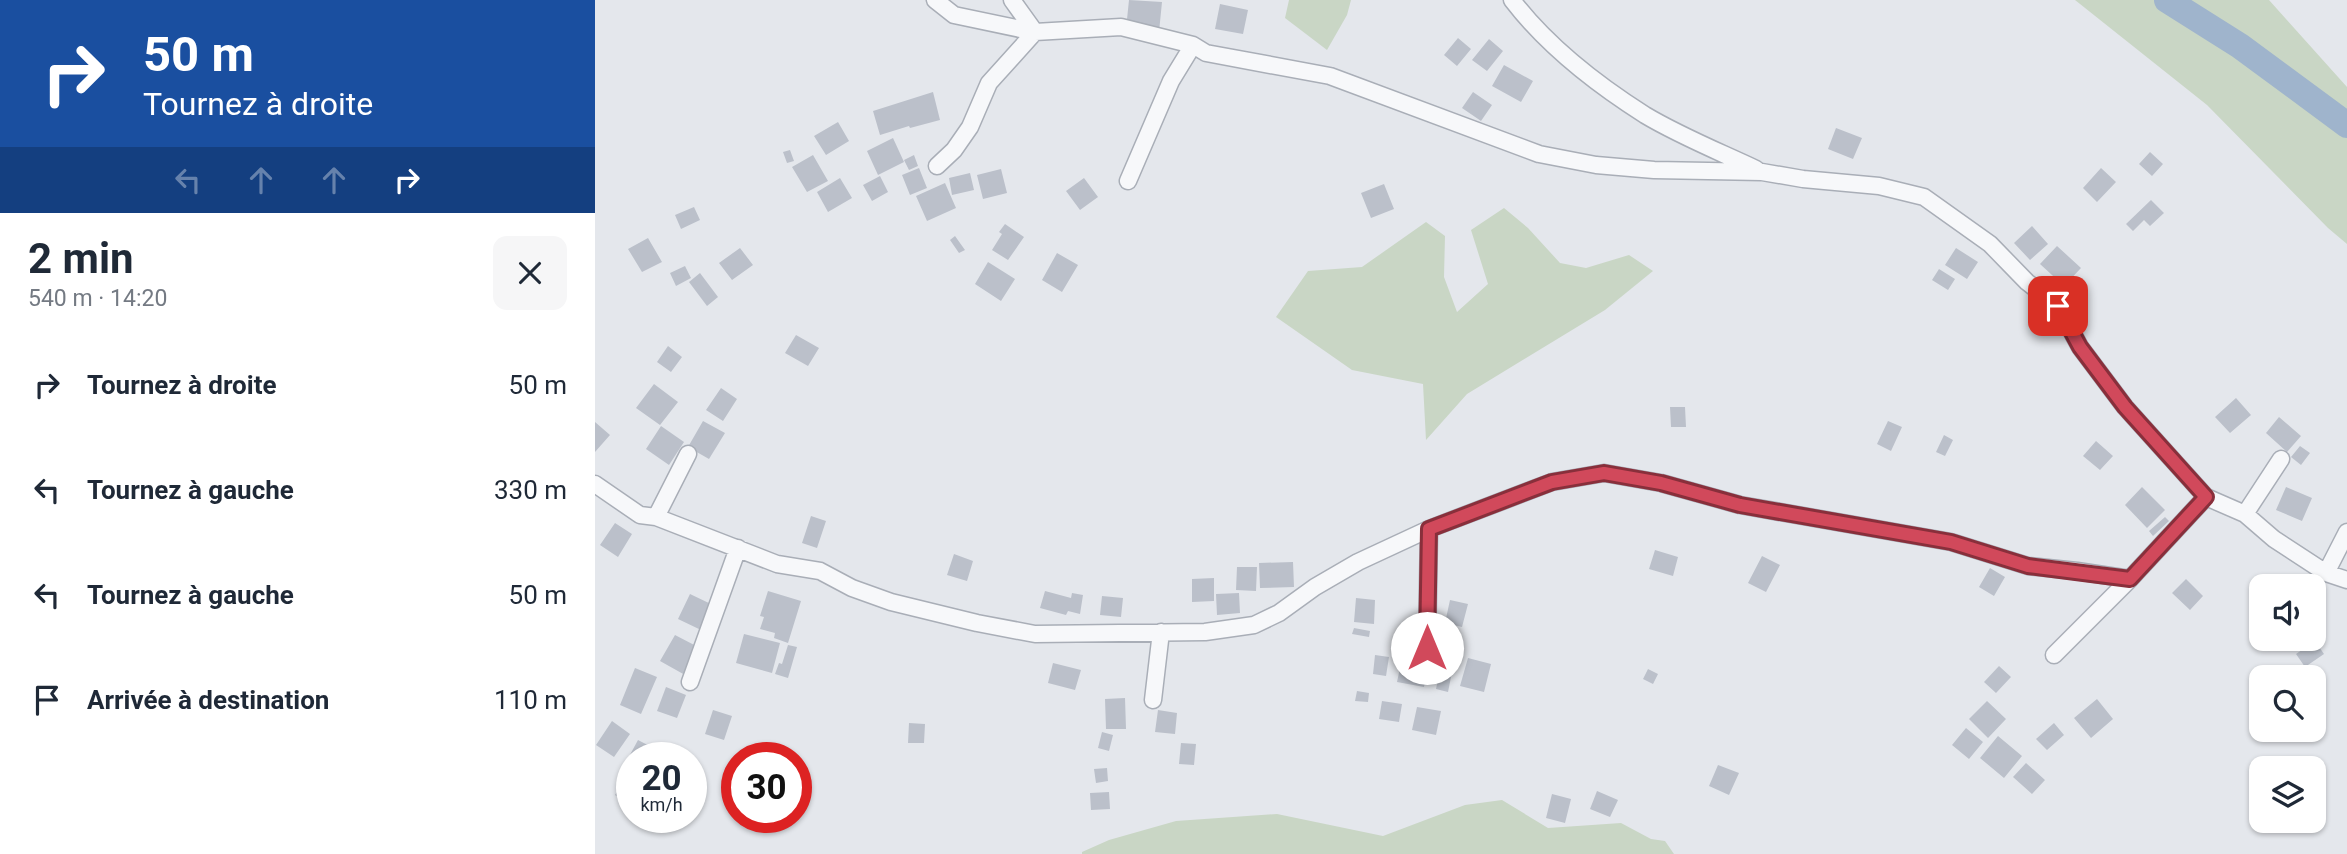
<!DOCTYPE html>
<html lang="fr">
<meta charset="utf-8">
<style>
:root{--surface:#fff;--page:#f6f6f7;--text:#1f2937;--muted:#747a83}
body{margin:0;font-family:Roboto,sans-serif;background:var(--page);color:var(--text);height:100vh;display:flex;flex-direction:column;font-size:26px;white-space:nowrap}
*{box-sizing:border-box;margin:0}
p{font-size:23px;color:var(--muted)}
.icon{flex:none;width:38px;height:38px;fill:none;stroke:currentColor;stroke-width:2;stroke-linecap:round;stroke-linejoin:round}
.map{position:relative;flex:1;overflow:hidden}
.panel{display:flex;flex-direction:column;background:var(--surface);width:595px}
.panel>*{flex:none}
.hud{background:#1a4fa0;color:#fff;overflow:hidden}
.tools{position:absolute;left:1654px;top:574px;display:grid;gap:14px}
.tools a{display:grid;place-items:center;width:77px;height:77px;border-radius:14px;background:var(--surface);box-shadow:0 2px 5px #0004;font-size:35px}
.speed{position:absolute;left:21px;top:742px;display:flex;gap:14px;font-size:35px;font-weight:700;text-align:center}
.speed>*{display:grid;place-content:center;width:91px;height:91px;border-radius:50%;background:var(--surface);box-shadow:0 2px 5px #0004;line-height:1}
.speed small{font-size:18px;font-weight:400}
.speed .limit{border:10px solid #d22;background:#fff;color:#111}
.pin{position:absolute;display:grid;place-items:center;width:60px;height:60px;color:#fff;margin:-30px;border-radius:14px;box-shadow:0 4px 10px #0006}
.me{position:absolute;width:77px;margin:-38px;rotate:0deg;stroke-linejoin:round;filter:drop-shadow(0 0 5px #0008)}
.turn{display:flex;align-items:center;gap:24px;height:147px;padding:0 28px;font-size:32px}
.turn .icon{width:91px;height:91px;stroke-width:2.5}
.turn b{display:block;font-size:49px;line-height:60px}
.lanes{display:flex;align-items:center;height:66px;padding:0 28px;background:#0003;justify-content:center;gap:35px;direction:ltr}
.lanes .off{opacity:.35}
.round{display:grid;place-items:center;flex:none;width:74px;height:74px;border-radius:14px;background:var(--page)}
.overview{display:flex;align-items:center;justify-content:space-between;height:119px;padding:0 28px}
h1{font-size:42px;font-weight:700;line-height:52px}
ul{padding:0;list-style:none}
li{display:flex;align-items:center;gap:21px;height:105px;padding:0 28px}
li div{flex:1}
li b{display:block;font-size:26px}
li em{font-style:normal}
main{display:flex;flex:1;min-height:0}
.map>svg:first-child{display:block}
.green{fill:#c9d6c5}
.lines{fill:none;stroke-linecap:round;stroke-linejoin:round}
.river{stroke:#9fb4cc;stroke-width:26}
.building{fill:#bbc0ca}
.minor-casing{stroke:#a9aeb7;stroke-width:19}
.minor{stroke:#f7f8fa;stroke-width:16}
.route-casing{stroke:#882f3b;stroke-width:18}
.route{stroke:#d1495b;stroke-width:12}
</style>
<main>
<section class="panel">
<div class="hud">
<div class="turn"><svg class="icon" aria-label="right" viewBox="0 0 24 24"><path d="M7 20v-9h11M14 6l5 5-5 5"/></svg><div><b>50 m</b>Tournez à droite</div></div>
<div class="lanes"><svg class="icon off" aria-label="left" viewBox="0 0 24 24"><path d="M17 20v-9H6M10 6l-5 5 5 5"/></svg><svg class="icon off" aria-label="ahead" viewBox="0 0 24 24"><path d="M12 20V5M6 11l6-6 6 6"/></svg><svg class="icon off" aria-label="ahead" viewBox="0 0 24 24"><path d="M12 20V5M6 11l6-6 6 6"/></svg><svg class="icon" aria-label="right" viewBox="0 0 24 24"><path d="M7 20v-9h11M14 6l5 5-5 5"/></svg></div>
</div>
<div class="overview"><div><h1>2 min</h1><p>540 m · 14:20</p></div><a class="round"><svg class="icon" aria-label="close" viewBox="0 0 24 24"><path d="M6 6l12 12M18 6L6 18"/></svg></a></div>
<ul>
<li><svg class="icon" aria-label="right" viewBox="0 0 24 24"><path d="M7 20v-9h11M14 6l5 5-5 5"/></svg><div><b>Tournez à droite</b></div><em>50 m</em></li>
<li><svg class="icon" aria-label="left" viewBox="0 0 24 24"><path d="M17 20v-9H6M10 6l-5 5 5 5"/></svg><div><b>Tournez à gauche</b></div><em>330 m</em></li>
<li><svg class="icon" aria-label="left" viewBox="0 0 24 24"><path d="M17 20v-9H6M10 6l-5 5 5 5"/></svg><div><b>Tournez à gauche</b></div><em>50 m</em></li>
<li><svg class="icon" aria-label="arrive" viewBox="0 0 24 24"><path d="M6 21V4h12l-3 4 3 4H6"/></svg><div><b>Arrivée à destination</b></div><em>110 m</em></li>
</ul>
</section>
<div class="map">
<svg width="1752" height="854" viewBox="0 0 1752 854">
<rect width="100%" height="100%" fill="#e4e7ec"/>
<!-- green -->
<path class="green" d="M694,0H756L752,15L732,50L690,18Z
M1480,0H1674L1752,87V244L1733,228L1612,105Z
M909,208L933,228L965,263L991,268L1034,255L1058,271L1010,310L872,394L831,440L828,384L757,370L681,317L713,271L767,267L831,222L850,236L849,277L862,312L893,284L876,230Z
M907,800L953,828L1026,823L1056,839L1070,841L1079,854H487V852L514,840L581,821L682,814L788,836L870,805Z"/>
<g class="lines">
<!-- river -->
<path class="river" d="M1572,0L1645,46L1752,125"/>
</g>
<!-- building -->
<path class="building" d="M534,0L567,2L564,32L531,29Z
M625,4L653,10L648,34L620,29Z
M863,38L876,49L862,66L849,55Z
M894,39L908,51L892,71L877,60Z
M909,65L938,81L926,102L897,86Z
M338,92L345,120L315,128L314,126L285,135L278,111Z
M878,92L897,105L886,121L867,108Z
M243,122L254,141L231,155L219,136Z
M1241,128L1267,138L1258,159L1233,149Z
M298,138L309,162L283,175L272,151Z
M195,150L199,161L192,163L188,152Z
M1555,152L1568,164L1557,176L1544,164Z
M218,155L233,181L212,192L197,167Z
M319,155L323,166L314,170L309,160Z
M324,168L332,188L315,195L307,175Z
M1506,168L1521,182L1502,202L1488,188Z
M406,169L412,193L388,199L382,175Z
M375,173L379,190L357,195L354,178Z
M285,176L293,192L277,201L268,185Z
M245,178L257,198L233,212L222,192Z
M489,178L503,197L485,210L471,191Z
M350,183L361,208L332,221L321,196Z
M789,184L799,209L776,218L766,193Z
M1556,200L1569,213L1555,226L1549,220L1538,231L1531,224Z
M99,207L105,220L86,229L80,215Z
M410,224L429,237L413,260L397,250L407,234L404,232Z
M1437,226L1453,244L1435,260L1419,243Z
M360,236L370,250L364,253L355,240Z
M53,238L67,262L47,272L33,249Z
M1462,246L1486,268L1469,286L1445,264Z
M145,248L158,265L137,280L124,263Z
M1361,248L1383,262L1372,279L1350,265Z
M462,253L483,265L467,292L447,280Z
M393,262L420,279L406,301L380,284Z
M90,266L96,278L81,286L75,273Z
M1344,269L1360,279L1353,290L1337,280Z
M105,273L123,297L112,306L94,282Z
M201,335L224,348L213,366L190,353Z
M73,346L87,357L76,372L62,362Z
M59,384L83,402L65,425L41,408Z
M126,388L142,399L128,421L111,410Z
M1641,398L1656,415L1635,433L1620,417Z
M1075,407H1090L1091,427H1076Z
M1684,417L1706,436L1692,452L1671,433Z
M108,421L130,433L114,459L93,447Z
M1293,421L1307,427L1296,451L1282,444Z
M0,422L15,435L0,452Z
M66,426L89,442L74,465L51,449Z
M1349,435L1358,440L1350,456L1341,452Z
M1501,441L1518,456L1505,470L1488,456Z
M1705,446L1715,453L1706,465L1696,457Z
M1547,487L1570,510L1552,528L1530,505Z
M1691,487L1717,498L1707,521L1681,510Z
M216,516L231,521L222,548L207,543Z
M1570,517L1574,521L1558,536L1554,531Z
M20,523L37,534L23,557L5,545Z
M1060,550L1083,557L1078,576L1054,569Z
M359,554L378,561L372,581L352,575Z
M1167,556L1185,565L1171,592L1153,583Z
M698,562L699,587L665,588L664,563Z
M642,567H662L661,591L641,590Z
M1395,568L1410,577L1399,596L1384,587Z
M619,578V601L597,602V579Z
M1591,579L1608,596L1595,610L1577,593Z
M173,591L206,601L193,643L179,638L180,633L165,629L169,617L165,616Z
M450,591L476,598L477,593L488,595L485,614L473,611L471,615L445,608Z
M644,593L645,613L622,615L621,594Z
M95,594L118,605L106,630L83,619Z
M507,596L528,598L526,617L505,615Z
M761,598L780,600L779,624L759,622Z
M855,600L873,604L867,627L850,623Z
M759,628L775,631L774,637L757,634Z
M149,634L185,643L177,673L141,663Z
M80,635L105,648L90,675L65,661Z
M1720,641L1729,654L1710,667L1701,654Z
M193,645L202,647L193,678L180,674L184,663L187,664Z
M808,654L834,660L829,687L802,682Z
M780,655L794,657L791,676L778,674Z
M873,658L896,664L889,692L865,686Z
M458,663L486,670L480,690L453,683Z
M1404,666L1416,677L1401,693L1389,682Z
M40,668L62,677L46,714L25,705Z
M1053,669L1063,674L1058,684L1048,679Z
M844,674L856,677L853,692L841,689Z
M71,687L91,695L82,718L62,711Z
M762,691L774,693L773,702L760,701Z
M530,698L531,729H511L510,699Z
M1502,699L1518,719L1496,738L1479,718Z
M787,701L807,704L804,722L784,719Z
M1392,701L1411,719L1393,738L1374,719Z
M822,707L846,711L841,735L817,730Z
M118,710L137,716L129,740L110,734Z
M563,710L582,713L580,734L560,732Z
M17,721L35,734L19,757L1,745Z
M314,723L330,724L329,743H313Z
M1459,723L1469,735L1452,750L1441,739Z
M1371,728L1388,742L1374,759L1357,745Z
M507,732L518,735L514,751L503,748Z
M1403,736L1427,756L1409,778L1385,758Z
M43,740L66,752L62,758H37V768L30,764Z
M586,743L601,744L599,765L584,764Z
M1431,763L1450,780L1437,794L1418,777Z
M1123,765L1144,773L1134,795L1114,786Z
M512,768L513,781L501,783L499,769Z
M31,778L37,782L35,805L20,795Z
M1002,791L1023,800L1015,817L995,809Z
M514,792L515,809L496,810L495,793Z
M957,794L976,799L970,823L951,818Z"/>
<g class="lines">
<defs>
<path id="minor" d="M340,0L359,15L440,32L526,27L598,45L611,53L735,76L944,154L1001,165L1059,170L1167,172L1208,179L1284,186L1329,197L1395,244L1432,282L1463,306L1485,347L1530,407L1611,497L1650,514L1679,539L1731,573L1752,580
M917,0C953,47 1001,84 1050,115C1085,136 1125,152 1161,169
M342,166L359,150L375,127L394,83L440,32L417,0
M533,181L576,81L598,45
M0,484L45,515L61,517L182,564L225,571L257,588L296,602L382,623L440,634L610,632L659,625L684,613L720,587L763,562L834,529L957,482L1009,473L1066,483L1145,505L1356,542L1433,566L1482,571L1535,579
M1650,514L1686,459
M61,517L93,454
M1731,573L1752,532
M832,648L834,529
M1459,655L1535,579L1611,497
M95,682L143,548
M558,700L566,632"/>
</defs>
<!-- minor casing -->
<use href="#minor" class="minor-casing"/>
<!-- minor -->
<use href="#minor" class="minor"/>
</g>
<g class="lines">
<defs>
<path id="route" d="M832,648L834,529L957,482L1009,473L1066,483L1145,505L1356,542L1433,566L1535,579L1611,497L1530,407L1485,347L1463,306"/>
</defs>
<!-- route casing -->
<use href="#route" class="route-casing"/>
<!-- route -->
<use href="#route" class="route"/>
</g>
</svg>
<div class="tools">
<a><svg class="icon" aria-label="sound" viewBox="0 0 24 24"><path d="M4 9h4l5-4v14l-5-4H4zM17 9q2 3 0 6"/></svg></a>
<a><svg class="icon" aria-label="search" viewBox="0 0 24 24"><circle cx="10" cy="10" r="6"/><path d="M15 15l6 6"/></svg></a>
<a><svg class="icon" aria-label="layers" viewBox="0 0 24 24"><path d="M12 4l9 5-9 5-9-5zM3 14l9 5 9-5"/></svg></a>
</div>
<div class="speed"><div>20<small>km/h</small></div><div class="limit">30</div></div>
<div class="pin" style="left:1463px;top:306px;background:#d93025"><svg class="icon" aria-label="arrive" viewBox="0 0 24 24"><path d="M6 21V4h12l-3 4 3 4H6"/></svg></div>
<svg class="me" style="left:832px;top:648px" viewBox="-20 -20 40 40"><circle r="19" fill="#fff"/><path d="M0-13L10 11 0 6-10 11z" fill="#d1495b"/></svg>
</div>
</main>
